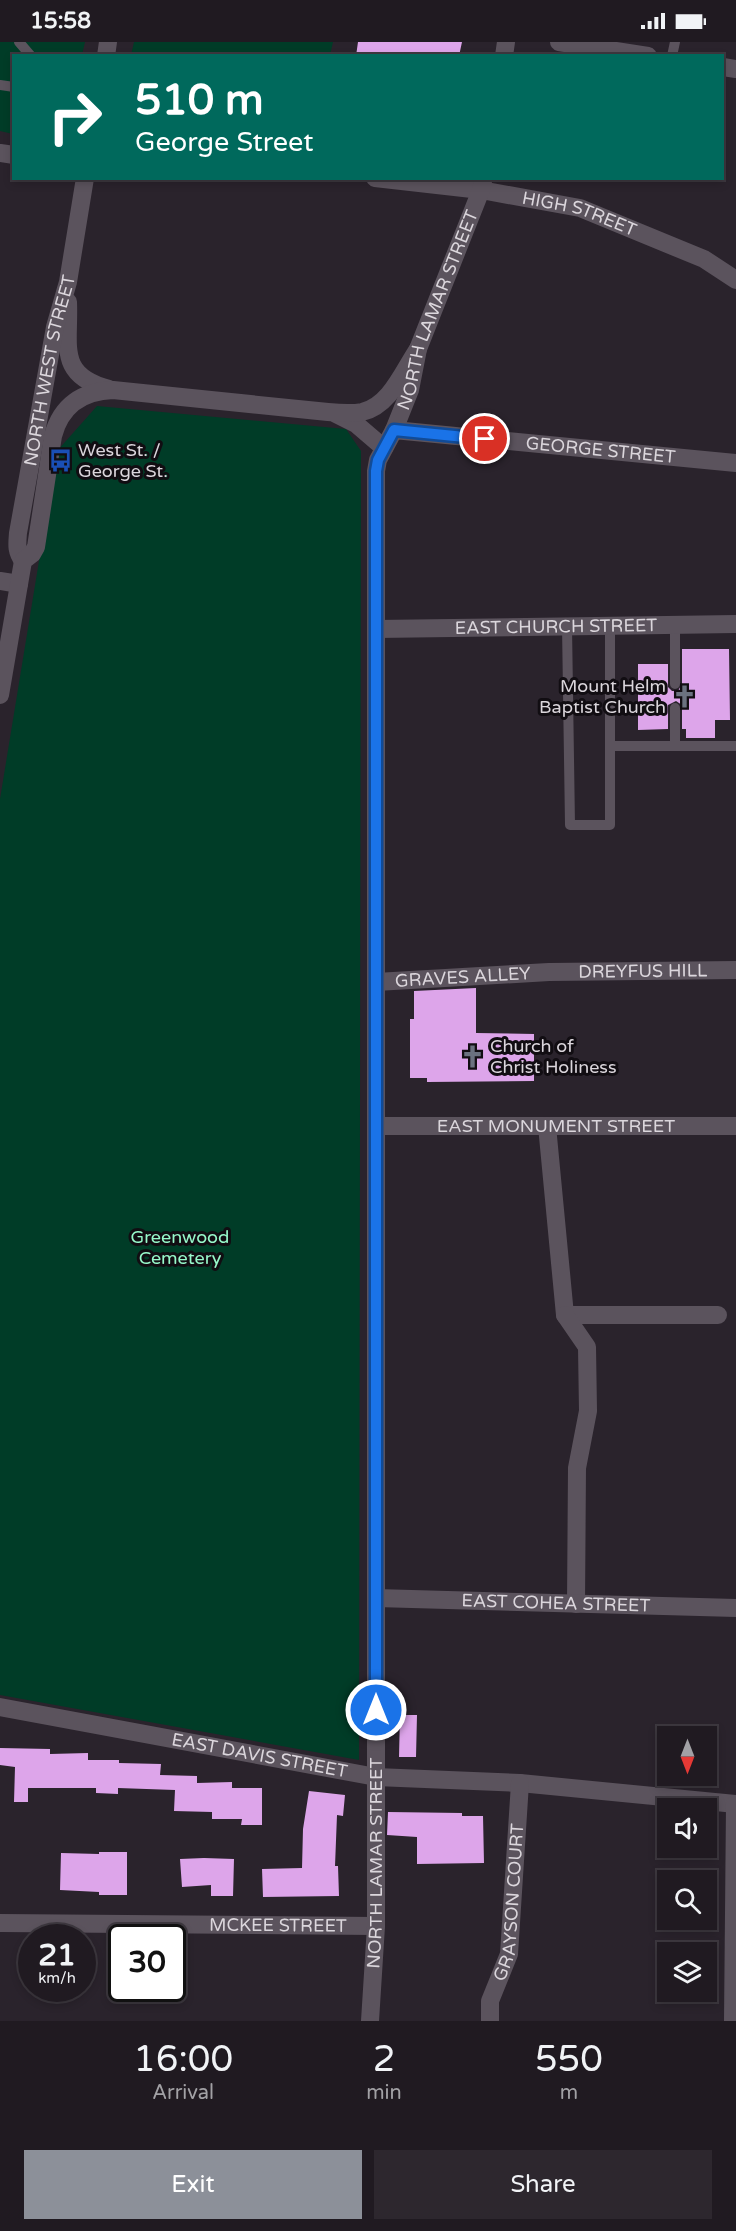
<!DOCTYPE html>
<style>
:root{--surface:#201a21;--page:#2d272e;--text:#f1f3f6;--muted:#a2a1a5;--line:#3d383f;--accent:#8c9099}
body{margin:0;font-family:"Varela Round",sans-serif;background:var(--page);color:var(--text);height:100vh;display:flex;flex-direction:column;font-size:22px;white-space:nowrap}
*{box-sizing:border-box;margin:0}
p{font-size:20px;color:var(--muted)}
.icon{flex:none;width:33px;height:33px;fill:none;stroke:currentColor;stroke-width:2;stroke-linecap:round;stroke-linejoin:round}
.map{position:relative;height:1979px;overflow:hidden}
.sheet{display:flex;flex-direction:column;background:var(--surface);flex:1}
.sheet>*{flex:none}
.banner{position:absolute;left:12px;top:12px;width:712px;height:126px;border-radius:0px;box-shadow:0 3px 9px #0003,0 0 0 2px var(--line);background:#00695c;color:#fff;overflow:hidden}
.needle{width:39px;rotate:180deg}
.buttons{position:absolute;left:657px;top:1684px;display:grid;gap:12px}
.buttons a{display:grid;place-items:center;width:60px;height:60px;border-radius:0px;background:var(--surface);box-shadow:0 3px 9px #0003,0 0 0 2px var(--line);font-size:30px}
.speed{position:absolute;left:18px;top:1882px;display:flex;gap:12px;font-size:30px;font-weight:700;text-align:center}
.speed>*{display:grid;place-content:center;width:78px;height:78px;border-radius:50%;background:var(--surface);box-shadow:0 3px 9px #0003,0 0 0 2px var(--line);line-height:1}
.speed small{font-size:15px;font-weight:400}
.speed .limit{border:3px solid #111;border-radius:9px;background:#fff;color:#111}
.pin{position:absolute;display:grid;place-items:center;width:51px;height:51px;color:#fff;margin:-26px;border:3px solid #fff;border-radius:50%;box-shadow:0 2px 6px #0007}
.me{position:absolute;width:66px;margin:-33px;rotate:0deg;stroke-linejoin:round;filter:drop-shadow(0 0 4px #0008)}
.turn{display:flex;align-items:center;gap:21px;height:126px;padding:0 24px;font-size:27px}
.turn .icon{width:78px;height:78px;stroke-width:2.5}
.turn b{display:block;font-size:42px;line-height:51px}
.eta{display:flex;justify-content:space-evenly;align-items:center;height:102px;text-align:center}
.eta b{font-size:36px;font-weight:600;line-height:42px}
.cta{display:flex;gap:12px;margin-top:auto;padding:12px 24px}
.cta a{flex:1;height:69px;border-radius:0px;background:var(--accent);color:#fff;font-size:24px;font-weight:600;line-height:69px;text-align:center}
.cta a+a{background:var(--page);color:var(--text)}
.status{display:flex;justify-content:space-between;align-items:center;height:42px;padding:0 30px;background:var(--surface);direction:ltr}
.status svg{height:16px;fill:currentColor}
.map>svg:first-child{display:block}
.green{fill:#003c27}
.building{fill:#dda5ea}
.lines{fill:none;stroke-linecap:round;stroke-linejoin:round}
.service{stroke:#5b535d;stroke-width:10}
.minor{stroke:#5b535d;stroke-width:18}
.tertiary{stroke:#5b535d;stroke-width:18}
.route-casing{stroke:#114b97;stroke-width:15}
.route{stroke:#1a73e8;stroke-width:10}
.labels{text-anchor:middle;stroke-width:6;stroke-linejoin:round;paint-order:stroke}
.street-label{font-size:18px;fill:#dbd6dc;stroke:#110d12}
.poi-label{font-size:18px;fill:#dbd6dc;stroke:#110d12;text-anchor:start}
.park-label{font-size:18px;fill:#97facb;stroke:#110d12}
</style>
<div class="status"><b>15:58</b><svg viewBox="0 0 49 12"><path d="M0 12V9h3v3zM5 12V6h3v6zM10 12V3h3v9zM15 12V0h3v12zM26 1h20v11H26zM47 4h2v5h-2z"/></svg></div>
<div class="map">
<svg width="736" height="1979" viewBox="0 0 736 1979">
<rect width="100%" height="100%" fill="#2a232c"/>
<!-- green -->
<path class="green" d="M0,0H85L82,13L14,14L13,92L0,89Z
M134,0H333L330,13H131Z
M97,364L346,387L361,409L359,1718L0,1653V757L57,409Z"/>
<!-- building -->
<path class="building" d="M358,0H462L459,14H356Z
M682,607H729L730,678H715V696H686V687H682V663L676,659L668,663V687L638,688V622H668V645L672,649H678L682,642Z
M476,946V991L534,992V1039L427,1040V1036H410V977H414V949Z
M400,1673H417L416,1715H399Z
M0,1706L50,1707V1712L88,1711V1718H119V1721L161,1722L160,1733L197,1734V1741L232,1740V1746H262V1783H241L242,1777H212V1770L174,1769L175,1748L118,1746V1752L96,1751V1746H28V1760H14L15,1725L0,1723Z
M309,1749L345,1753L343,1774L337,1773L335,1824H338L339,1854L263,1855L262,1827L302,1826L303,1787Z
M388,1770L462,1771V1774H483L484,1821L417,1822V1795L387,1793Z
M99,1810H127V1853H99V1850L60,1848L61,1811L99,1812Z
M204,1816L234,1817L233,1854H211V1843L182,1845L180,1817Z"/>
<g class="lines">
<!-- service -->
<path class="service" d="M19,0L31,14
M672,14L675,0
M0,43L14,45
M675,583V642
M567,584L570,783H610V584
M675,666V704
M610,704H736"/>
<!-- minor -->
<g class="minor">
<path d="M559,0L648,14"/>
<path d="M723,25L736,27"/>
<path d="M0,539L19,542"/>
<path id="s1" d="M376,587L736,582"/>
<path id="s2" d="M376,940L549,930L736,928"/>
<path id="s3" d="M376,1084H736"/>
<path d="M547,1084L565,1273H718"/>
<path d="M565,1273L587,1305L588,1369L577,1426L576,1562"/>
<path id="s4" d="M376,1556L736,1566"/>
<path id="s5" d="M0,1665L376,1735L520,1741L736,1762"/>
<path id="s6" d="M0,1881L376,1884"/>
<path id="s7" d="M370,1979L376,1884V429L378,418L394,388L736,421"/>
<path id="s8" d="M490,1979V1959L509,1912L520,1741"/>
<path d="M733,1979L735,1762"/>
</g>
<!-- tertiary -->
<g class="tertiary">
<path d="M106,14L108,0"/>
<path d="M504,14L506,0"/>
<path d="M0,111L14,113"/>
<path id="s9" d="M375,136L481,148L580,166L704,217L736,238"/>
<path d="M68,260C70,303 56,333 109,347"/>
<path d="M336,372L356,382L384,406"/>
<path id="s10" d="M394,388L410,348L418,307L481,148L483,139"/>
<path id="s11" d="M23,519C16,509 17,503 18,491L55,285L68,240L85,136"/>
<path d="M0,653L23,519L32,512L36,505L53,394C61,363 83,349 113,348L328,370C339,371 351,372 362,370C390,364 403,329 418,307"/>
</g>
</g>
<g class="lines">
<defs>
<path id="route" d="M376,1668V429L378,418L394,388L485,397"/>
</defs>
<!-- route casing -->
<use href="#route" class="route-casing"/>
<!-- route -->
<use href="#route" class="route"/>
</g>
<!-- icons -->
<defs>
<symbol id="bus-bare" viewBox="-9 -9 18 18"><path d="M-5-6H5V4H4V6H2V4H-2V6H-4V4H-5ZM-3.5-4V0h7V-4ZM-3.5 1.2v1.5H-2V1.2ZM2 1.2v1.5H3.5V1.2Z" fill="#1a4fb4" stroke="#110d12" stroke-width="2.5" paint-order="stroke"/></symbol>
<symbol id="church-bare" viewBox="-9 -9 18 18"><path d="M-1.2-6h2.4v3.5h3.3v2.4h-3.3V6h-2.4V-.1h-3.3v-2.4h3.3Z" fill="#6b7280" stroke="#110d12" stroke-width="2.5" paint-order="stroke"/></symbol>
</defs>
<g fill-rule="evenodd">
<use href="#bus-bare" x="44" y="402" width="33" height="33"/>
<use href="#church-bare" x="668" y="638" width="33" height="33"/>
<use href="#church-bare" x="456" y="998" width="33" height="33"/>
</g>
<g class="labels">
<!-- street labels -->
<g class="street-label">
<text dy="6" stroke="none"><textPath href="#s9" startOffset="208">HIGH STREET</textPath></text>
<text dy="6" stroke="none"><textPath href="#s10" startOffset="128">NORTH LAMAR STREET</textPath></text>
<text dy="6" stroke="none"><textPath href="#s11" startOffset="195">NORTH WEST STREET</textPath></text>
<text dy="6" stroke="none"><textPath href="#s7" startOffset="1803">GEORGE STREET</textPath></text>
<text dy="6" stroke="none"><textPath href="#s1" startOffset="180">EAST CHURCH STREET</textPath></text>
<text dy="6" stroke="none"><textPath href="#s2" startOffset="267">DREYFUS HILL</textPath></text>
<text dy="6" stroke="none"><textPath href="#s2" startOffset="87">GRAVES ALLEY</textPath></text>
<text dy="6" stroke="none"><textPath href="#s3" startOffset="180">EAST MONUMENT STREET</textPath></text>
<text dy="6" stroke="none"><textPath href="#s4" startOffset="180">EAST COHEA STREET</textPath></text>
<text dy="6" stroke="none"><textPath href="#s5" startOffset="264">EAST DAVIS STREET</textPath></text>
<text dy="6" stroke="none"><textPath href="#s7" startOffset="158">NORTH LAMAR STREET</textPath></text>
<text dy="6" stroke="none"><textPath href="#s8" startOffset="122">GRAYSON COURT</textPath></text>
<text dy="6" stroke="none"><textPath href="#s6" startOffset="278">MCKEE STREET</textPath></text>
</g>
<!-- poi labels -->
<g class="poi-label">
<text x="78" y="414">West St. /<tspan x="78" dy="21">George St.</tspan></text>
<text x="666" y="650" text-anchor="end">Mount Helm<tspan x="666" dy="21">Baptist Church</tspan></text>
<text x="490" y="1010">Church of<tspan x="490" dy="21">Christ Holiness</tspan></text>
</g>
<!-- park labels -->
<g class="park-label">
<text x="180" y="1201">Greenwood<tspan x="180" dy="21">Cemetery</tspan></text>
</g>
</g>
</svg>
<div class="buttons">
<a><svg class="needle" viewBox="-14 -14 28 28"><path d="M0-13l5 13h-10z" fill="#e53935"/><path d="M0 13l5-13h-10z" fill="#a2a1a5"/></svg></a>
<a><svg class="icon" aria-label="sound" viewBox="0 0 24 24"><path d="M4 9h4l5-4v14l-5-4H4zM17 9q2 3 0 6"/></svg></a>
<a><svg class="icon" aria-label="search" viewBox="0 0 24 24"><circle cx="10" cy="10" r="6"/><path d="M15 15l6 6"/></svg></a>
<a><svg class="icon" aria-label="layers" viewBox="0 0 24 24"><path d="M12 4l9 5-9 5-9-5zM3 14l9 5 9-5"/></svg></a>
</div>
<div class="speed"><div>21<small>km/h</small></div><div class="limit">30</div></div>
<div class="pin" style="left:485px;top:397px;background:#d93025"><svg class="icon" aria-label="arrive" viewBox="0 0 24 24"><path d="M6 21V4h12l-3 4 3 4H6"/></svg></div>
<svg class="me" style="left:376px;top:1668px" viewBox="-20 -20 40 40"><circle r="17" fill="#1a73e8" stroke="#fff" stroke-width="3"/><path d="M0-11L8 9 0 5-8 9z" fill="#fff"/></svg>
<div class="banner">
<div class="turn"><svg class="icon" aria-label="right" viewBox="0 0 24 24"><path d="M7 20v-9h11M14 6l5 5-5 5"/></svg><div><b>510 m</b>George Street</div></div>
</div>
</div>
<section class="sheet">
<div class="eta">
<div><b>16:00</b><p>Arrival</p></div>
<div><b>2</b><p>min</p></div>
<div><b>550</b><p>m</p></div>
</div>
<div class="cta"><a>Exit</a><a>Share</a></div>
</section>
